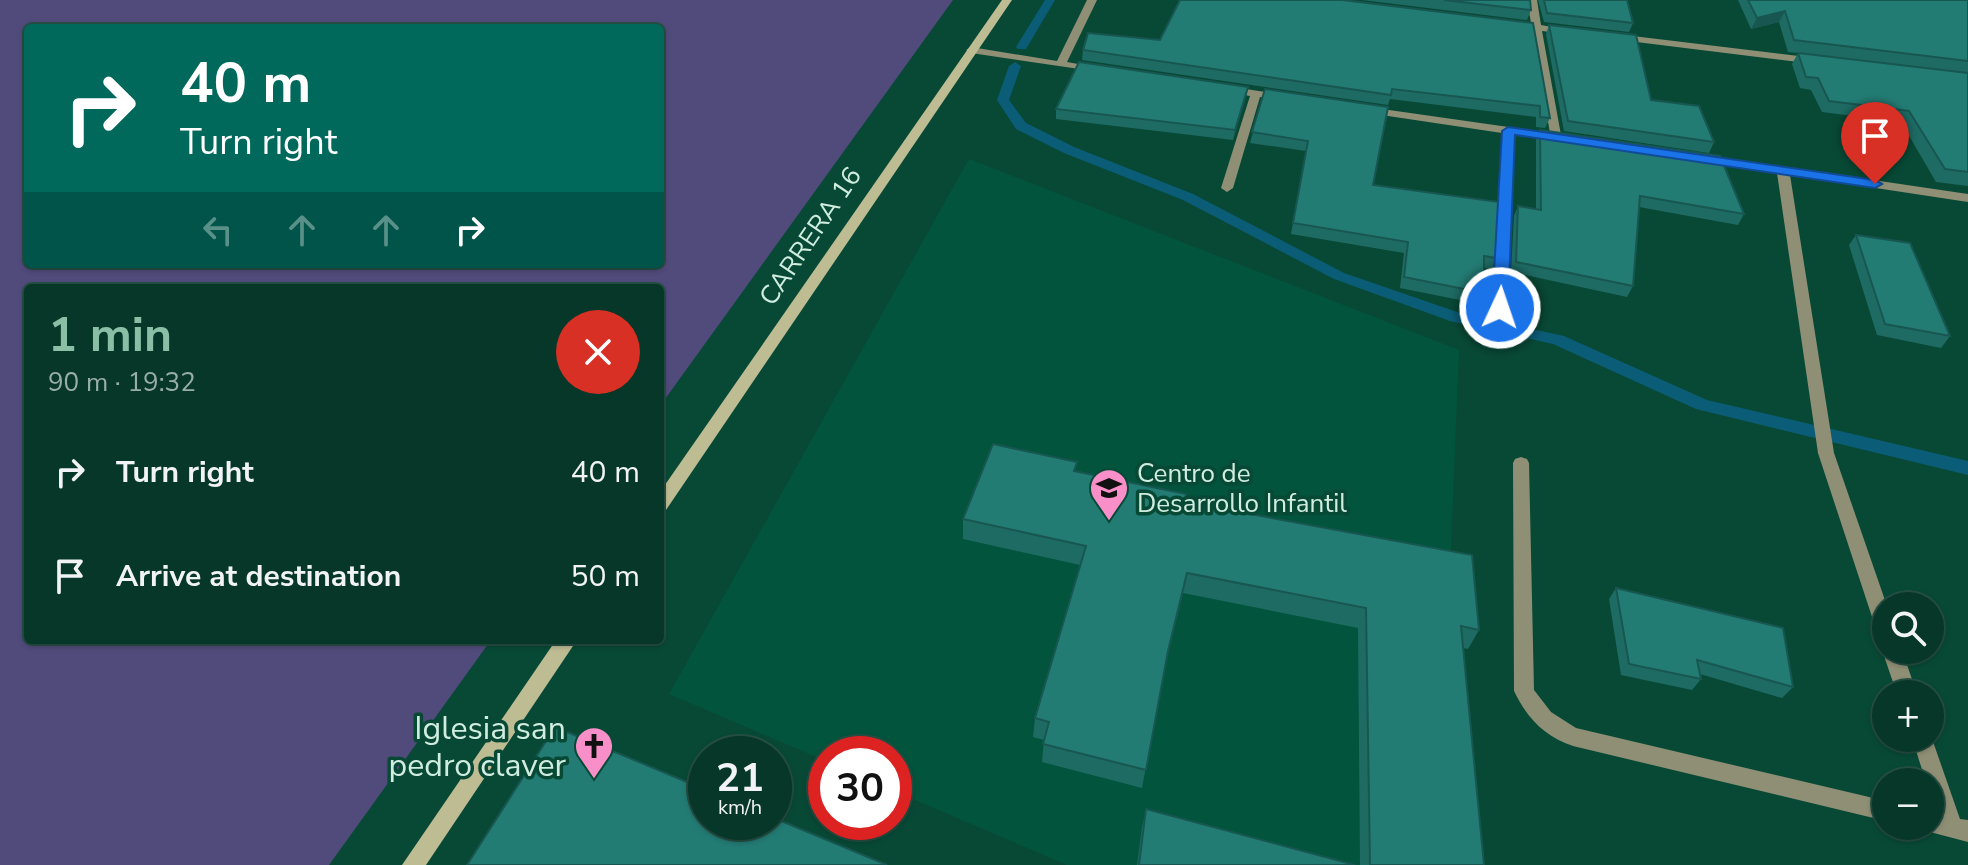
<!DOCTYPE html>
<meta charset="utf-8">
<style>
:root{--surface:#063728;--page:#144234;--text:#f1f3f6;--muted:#98aca8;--line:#275145;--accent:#8abfa5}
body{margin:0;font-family:"Nunito Sans",sans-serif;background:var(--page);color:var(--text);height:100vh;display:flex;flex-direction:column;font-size:30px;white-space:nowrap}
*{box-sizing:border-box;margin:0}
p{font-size:26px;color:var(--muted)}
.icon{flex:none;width:44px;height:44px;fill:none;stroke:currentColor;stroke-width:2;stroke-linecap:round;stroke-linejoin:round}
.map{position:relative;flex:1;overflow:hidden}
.panel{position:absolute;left:24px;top:284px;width:640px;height:360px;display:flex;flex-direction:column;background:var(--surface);border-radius:8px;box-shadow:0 2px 6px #0004,0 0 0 2px var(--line)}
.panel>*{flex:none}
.guide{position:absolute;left:24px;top:24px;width:640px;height:244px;border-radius:8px;box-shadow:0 2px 6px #0004,0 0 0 2px var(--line);background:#00695c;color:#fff;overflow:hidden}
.fabs{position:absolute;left:1872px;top:592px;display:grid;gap:16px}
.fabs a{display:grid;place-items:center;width:72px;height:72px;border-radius:50%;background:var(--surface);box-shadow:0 2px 6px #0004,0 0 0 2px var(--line);font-size:40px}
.speed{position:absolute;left:688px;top:736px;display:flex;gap:16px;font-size:40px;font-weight:700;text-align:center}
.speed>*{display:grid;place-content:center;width:104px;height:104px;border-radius:50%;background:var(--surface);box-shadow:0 2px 6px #0004,0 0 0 2px var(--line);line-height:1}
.speed small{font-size:20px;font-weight:400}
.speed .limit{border:12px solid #d22;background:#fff;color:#111}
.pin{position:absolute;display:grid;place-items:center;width:68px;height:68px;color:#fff;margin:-82px -34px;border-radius:50% 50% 50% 0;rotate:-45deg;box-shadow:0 0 8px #0007}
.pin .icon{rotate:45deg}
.me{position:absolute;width:88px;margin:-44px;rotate:3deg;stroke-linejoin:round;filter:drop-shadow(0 0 6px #0008)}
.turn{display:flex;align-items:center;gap:28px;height:168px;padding:0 24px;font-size:36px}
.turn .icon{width:104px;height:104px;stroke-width:2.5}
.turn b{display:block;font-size:56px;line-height:68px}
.lanes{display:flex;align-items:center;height:76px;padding:0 24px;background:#0003;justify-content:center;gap:40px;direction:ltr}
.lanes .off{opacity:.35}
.round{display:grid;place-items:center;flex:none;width:84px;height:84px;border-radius:42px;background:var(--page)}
.headline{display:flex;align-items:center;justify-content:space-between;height:136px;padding:0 24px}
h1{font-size:48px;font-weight:700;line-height:60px;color:var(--accent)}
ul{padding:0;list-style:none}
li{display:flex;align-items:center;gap:24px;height:104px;padding:0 24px}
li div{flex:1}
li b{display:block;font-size:30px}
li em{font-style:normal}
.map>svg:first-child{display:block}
.built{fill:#02543d}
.green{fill:#504b7b;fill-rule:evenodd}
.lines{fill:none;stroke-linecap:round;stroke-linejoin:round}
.stream{fill:#0b5c76;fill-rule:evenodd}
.minor{fill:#8f8f75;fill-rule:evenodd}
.secondary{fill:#bdbc93;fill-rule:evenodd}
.wall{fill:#1e6b64}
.shaded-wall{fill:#185751}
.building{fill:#237c74;stroke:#185751;stroke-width:2}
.route{fill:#1a73e8;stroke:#114b97;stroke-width:2}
.labels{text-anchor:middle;stroke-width:7;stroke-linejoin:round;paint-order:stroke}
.street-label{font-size:26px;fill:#d0ede0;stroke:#084936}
.poi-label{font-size:26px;fill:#d0ede0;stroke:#084936;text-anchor:start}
.near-poi-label{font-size:32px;fill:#d0ede0;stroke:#084936;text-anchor:end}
</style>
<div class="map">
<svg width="1968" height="865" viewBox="0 0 1968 865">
<rect width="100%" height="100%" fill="#084936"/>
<!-- built -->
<path class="built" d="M969,159L1459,350L1438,865H1067L894,791V754H826V761L669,694Z"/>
<!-- green -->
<path class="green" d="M0,0H953L660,406V288H28V640H491L329,865H0ZM28,28H660V264H28Z"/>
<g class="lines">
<!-- stream -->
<path class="stream" d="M1045,0H1055L1026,49H1018L1016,47Z
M1015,62L1021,66L1009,100L1026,123L1074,147L1193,194L1344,273L1460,313L1564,336L1707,400L1968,461V475L1696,409L1553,344L1450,321L1334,279L1183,200L1064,153L1016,129L997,100L1009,66Z"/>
<!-- minor -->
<path class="minor" d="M1087,0H1097L1067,62L1100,68V72L971,53L966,50L971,47L1057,61Z
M1527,0H1537L1541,25L1574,31L1569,34L1542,31L1561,135L1565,138L1559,141L1514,135L1507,308L1500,312L1493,308L1502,133L1368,113L1362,110L1368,107L1550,133L1532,29L1508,24L1513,21L1531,23Z
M1616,34L1815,58L1820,61L1815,64L1612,39V35Z
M1226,86L1286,95L1292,98L1286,101L1260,97L1233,188L1227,192L1221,188L1250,96L1222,91V87Z
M1704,155L1968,194V202L1790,175L1834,453L1887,606L1886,640L1879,638L1877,632L1818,453L1777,173L1700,162L1698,159Z
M1521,457L1527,459L1529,463L1534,690L1551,712L1576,728L1886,801V821L1573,746C1544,736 1527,718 1514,691L1513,463L1515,459Z
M1886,644V650H1902L1917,694H1897L1882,650Z
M1930,733L1960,819L1968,820V842L1930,832L1921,826H1930V812L1936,813L1930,793V782H1926L1912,738H1930Z"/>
<!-- secondary -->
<path class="secondary" d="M1002,0H1012L666,510L660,511V492Z
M556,640H577L426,865H402Z"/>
</g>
<!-- wall -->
<path class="wall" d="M1362,0H1530L1531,10L1527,20Z
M1538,0H1627L1633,23L1629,32L1544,22Z
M1738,0H1968V186L1936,182L1901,122L1822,112L1811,90L1800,88L1792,64L1798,53L1788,52L1779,22L1751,29Z
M1533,23L1550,118L1545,128L1536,127V117L1390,99L1388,105L1082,60L1083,50L1160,40Z
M1549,25L1651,100L1714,142L1709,153L1564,131L1546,34Z
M1248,87L1233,140L1056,119V109Z
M1265,89L1373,185L1496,258L1492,269L1484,268V293L1480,304L1400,288L1404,253L1291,234L1306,151L1250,143Z
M1540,130L1744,214L1738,225L1639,207L1633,286L1627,297L1511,272L1514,216L1518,206L1536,209V140Z
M1856,235L1950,336L1941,348L1877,335L1849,245Z
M1076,471L1185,502L1479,630L1468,649L1463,648L1484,865H1360L1358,628L1183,593L1166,661L1142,788L1042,762L1044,740L1033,737L1035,718L1080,565L963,539V519Z
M1616,588L1793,687L1782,698L1700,674L1701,679L1692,690L1621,675L1609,599Z
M1146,809L1355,865H1137L1142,827Z"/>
<!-- shaded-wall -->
<path class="shaded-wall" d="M1785,11L1779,22L1751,29L1757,18Z
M1248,87L1246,97L1233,140L1235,130Z"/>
<!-- building -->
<path class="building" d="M1180,0H1342L1533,23L1550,118L1540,117V106L1392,89L1391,95L1083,50L1088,33L1160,40Z
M1444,0H1530L1531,10Z
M1544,0H1627L1633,23L1547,13Z
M1748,0H1968V61L1794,40L1785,11L1757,18Z
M1549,25L1636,35L1651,100L1699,106L1714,142L1568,121Z
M1798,53L1968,73V172L1945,169L1909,111L1829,101L1818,78L1806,77Z
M1079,62L1248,87L1235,130L1056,109Z
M1265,89L1388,107L1373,185L1499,202L1496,258L1484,256V293L1404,277L1408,242L1293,223L1308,141L1252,132Z
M1540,130L1720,156L1744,214L1640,196L1633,286L1516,262L1518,206L1541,210Z
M1856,235L1910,243L1950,336L1885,324Z
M993,444L1077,462L1074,471L1186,494L1185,502L1472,555L1479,630L1461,626L1484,865H1370L1366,608L1187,573L1168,651L1146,770L1043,744L1049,722L1035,718L1086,546L963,519Z
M1616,588L1783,628L1793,687L1697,660L1701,679L1629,664Z
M555,727L706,790V822H774V818L887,865H467Z
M1146,809L1355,865H1139Z"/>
<!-- route -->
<path class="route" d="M1508,127L1875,180L1882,184L1875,188L1515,135L1508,308L1500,313L1492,308L1502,131Z"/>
<!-- icons -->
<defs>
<symbol id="university-pin" viewBox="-11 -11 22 30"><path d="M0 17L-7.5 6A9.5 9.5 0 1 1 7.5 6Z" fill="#f98fc9" stroke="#084936"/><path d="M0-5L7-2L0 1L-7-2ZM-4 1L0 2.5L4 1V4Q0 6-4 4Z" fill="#111"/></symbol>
<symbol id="church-pin" viewBox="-11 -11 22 30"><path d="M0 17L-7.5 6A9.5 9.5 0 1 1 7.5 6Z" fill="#f98fc9" stroke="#084936"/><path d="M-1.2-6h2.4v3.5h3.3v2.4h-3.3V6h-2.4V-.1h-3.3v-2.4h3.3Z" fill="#111"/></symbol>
</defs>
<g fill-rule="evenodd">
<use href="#university-pin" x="1087" y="466" width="44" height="60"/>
<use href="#church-pin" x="572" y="724" width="44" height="60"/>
</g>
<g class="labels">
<!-- street labels -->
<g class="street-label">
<text transform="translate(810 236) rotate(-56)" y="9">CARRERA 16</text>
</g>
<!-- poi labels -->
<g class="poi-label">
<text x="1137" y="482">Centro de<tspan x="1137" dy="30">Desarrollo Infantil</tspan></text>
</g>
<!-- near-poi labels -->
<g class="near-poi-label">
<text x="566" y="739">Iglesia san<tspan x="566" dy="37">pedro claver</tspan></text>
</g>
</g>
</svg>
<div class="fabs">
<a><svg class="icon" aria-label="search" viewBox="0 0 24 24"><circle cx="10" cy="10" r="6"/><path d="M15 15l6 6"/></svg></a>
<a>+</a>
<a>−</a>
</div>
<div class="speed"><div>21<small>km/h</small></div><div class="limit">30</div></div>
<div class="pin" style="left:1875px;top:184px;background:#d93025"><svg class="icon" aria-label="arrive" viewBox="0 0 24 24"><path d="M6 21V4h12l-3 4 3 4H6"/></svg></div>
<svg class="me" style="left:1500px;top:308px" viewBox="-20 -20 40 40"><circle r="17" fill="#1a73e8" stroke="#fff" stroke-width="3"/><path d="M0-11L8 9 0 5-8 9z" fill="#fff"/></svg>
<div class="guide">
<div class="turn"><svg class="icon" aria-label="right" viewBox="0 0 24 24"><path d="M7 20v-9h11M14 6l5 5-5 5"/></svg><div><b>40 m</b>Turn right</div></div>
<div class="lanes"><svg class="icon off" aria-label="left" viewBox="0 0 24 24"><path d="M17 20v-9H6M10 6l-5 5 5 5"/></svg><svg class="icon off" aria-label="ahead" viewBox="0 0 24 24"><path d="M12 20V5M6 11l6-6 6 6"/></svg><svg class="icon off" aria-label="ahead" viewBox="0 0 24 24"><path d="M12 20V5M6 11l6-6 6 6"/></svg><svg class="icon" aria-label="right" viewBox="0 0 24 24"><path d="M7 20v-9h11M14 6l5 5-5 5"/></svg></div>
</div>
<section class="panel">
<div class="headline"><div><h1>1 min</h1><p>90 m · 19:32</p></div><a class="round" style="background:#d93025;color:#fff"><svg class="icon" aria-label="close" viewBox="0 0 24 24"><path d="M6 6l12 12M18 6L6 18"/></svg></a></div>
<ul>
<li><svg class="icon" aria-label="right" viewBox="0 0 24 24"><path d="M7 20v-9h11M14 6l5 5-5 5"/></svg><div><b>Turn right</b></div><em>40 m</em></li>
<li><svg class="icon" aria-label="arrive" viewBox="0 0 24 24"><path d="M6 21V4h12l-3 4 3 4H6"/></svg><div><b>Arrive at destination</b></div><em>50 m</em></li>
</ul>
</section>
</div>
